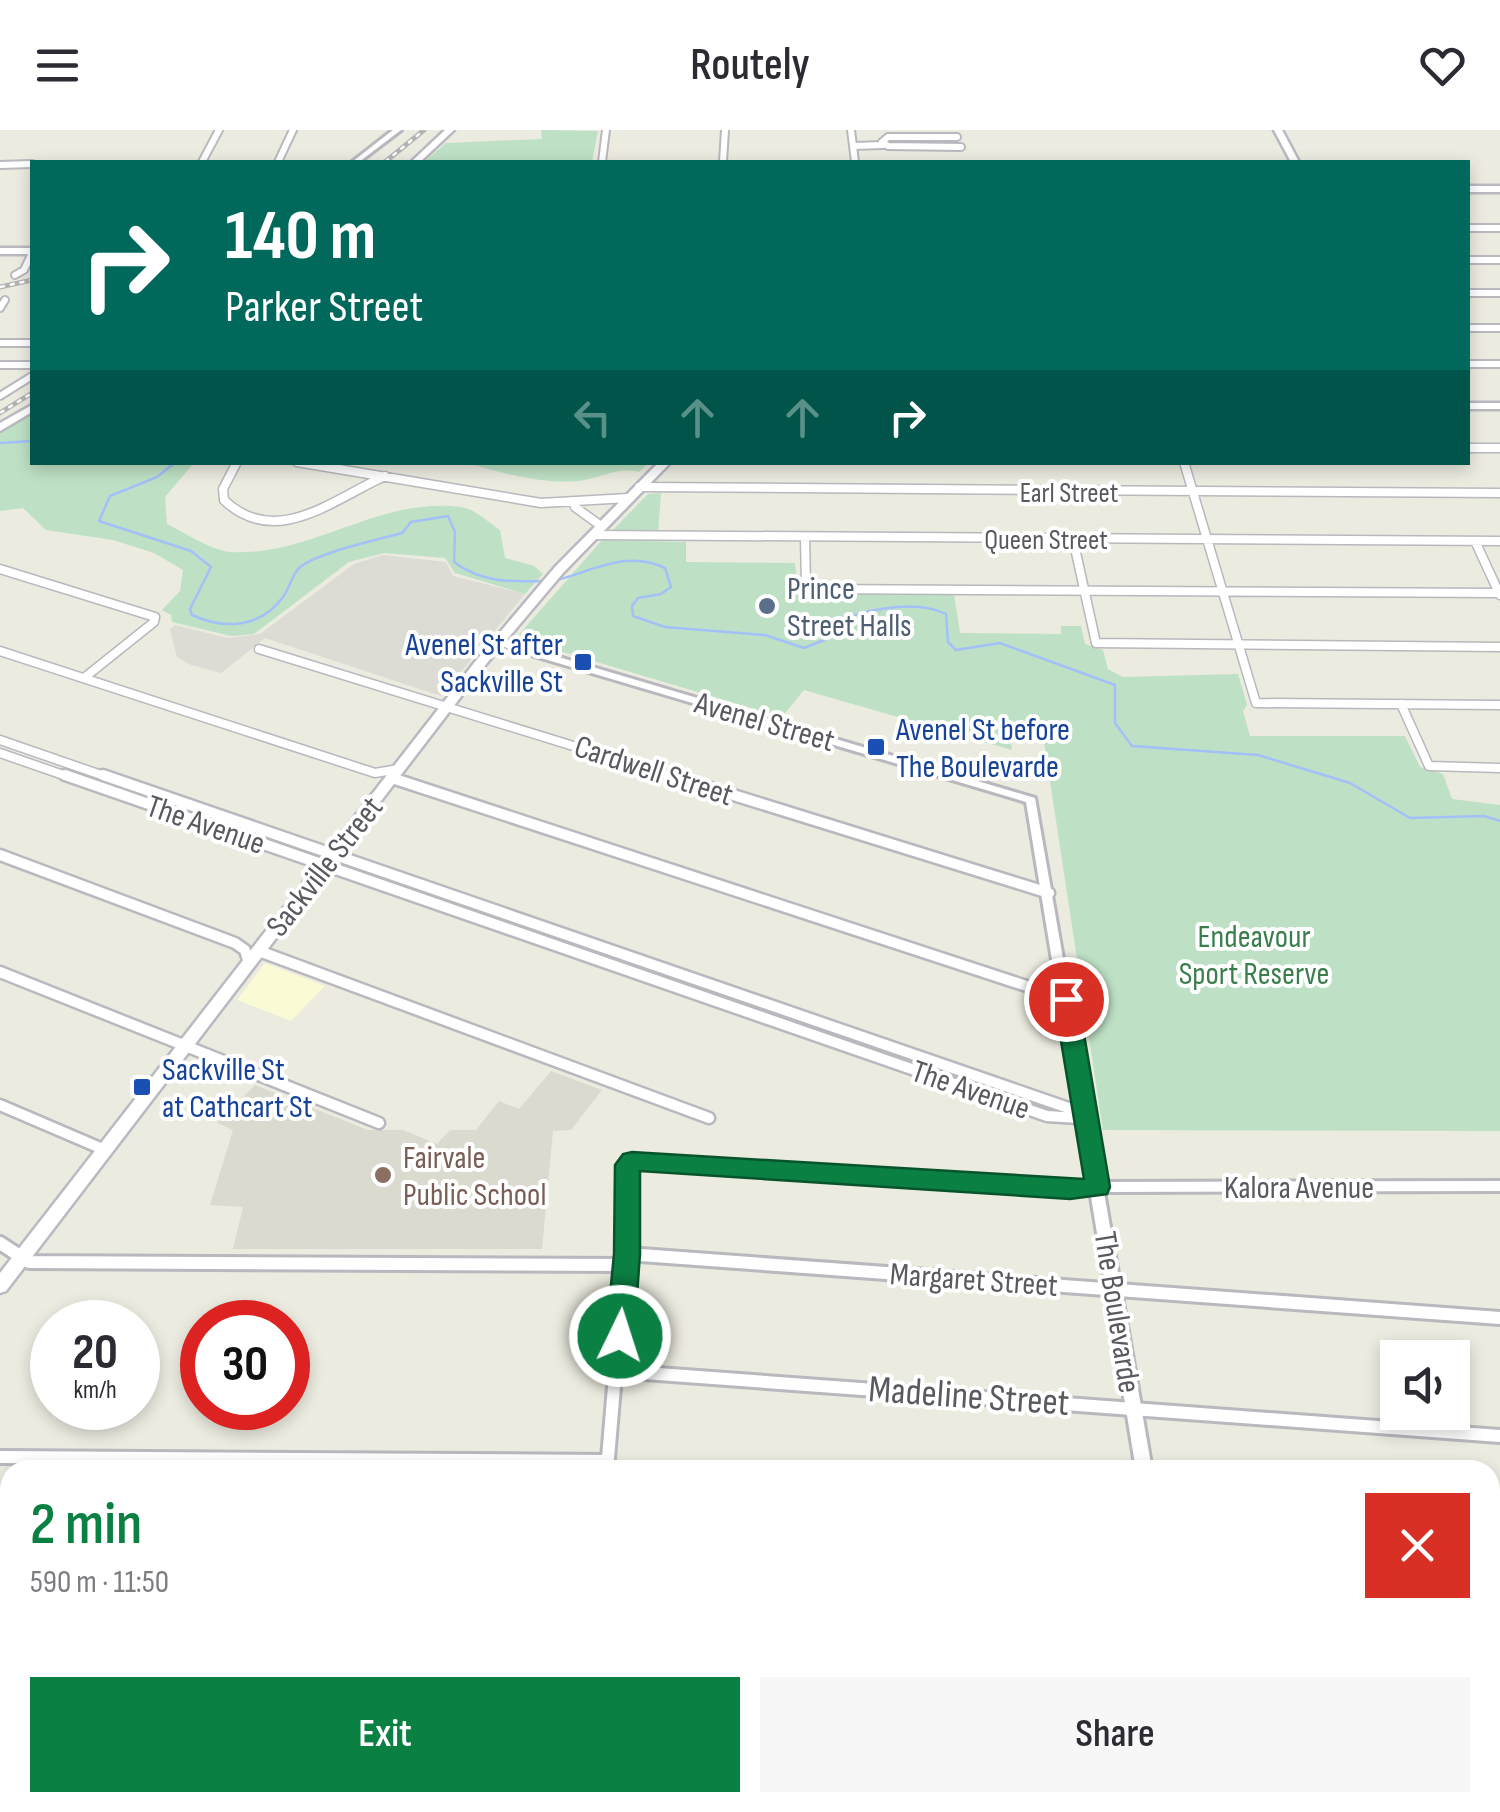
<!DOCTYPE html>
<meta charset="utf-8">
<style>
:root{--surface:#fff;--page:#f7f7f7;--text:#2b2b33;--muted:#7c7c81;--accent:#0b8043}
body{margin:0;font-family:"Sofia Sans Condensed",sans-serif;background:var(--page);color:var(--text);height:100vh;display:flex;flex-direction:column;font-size:38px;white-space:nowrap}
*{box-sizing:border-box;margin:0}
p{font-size:32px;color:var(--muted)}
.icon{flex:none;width:55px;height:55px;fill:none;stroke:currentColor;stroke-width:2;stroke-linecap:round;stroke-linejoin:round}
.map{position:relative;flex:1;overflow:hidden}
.panel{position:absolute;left:0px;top:1330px;width:1500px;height:352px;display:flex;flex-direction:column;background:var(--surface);border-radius:30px 30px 0 0;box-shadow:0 5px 15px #0003}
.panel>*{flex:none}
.hud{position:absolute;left:30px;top:30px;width:1440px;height:305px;border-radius:0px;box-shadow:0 5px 15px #0003;background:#00695c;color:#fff;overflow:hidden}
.buttons{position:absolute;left:1380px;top:1210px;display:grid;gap:20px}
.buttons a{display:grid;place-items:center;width:90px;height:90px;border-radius:0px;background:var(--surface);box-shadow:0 5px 15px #0003;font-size:50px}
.speed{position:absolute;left:30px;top:1170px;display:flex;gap:20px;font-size:50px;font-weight:700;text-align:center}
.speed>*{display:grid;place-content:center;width:130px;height:130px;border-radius:50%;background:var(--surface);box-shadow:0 5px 15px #0003;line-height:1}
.speed small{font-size:25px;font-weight:400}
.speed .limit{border:15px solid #d22;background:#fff;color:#111}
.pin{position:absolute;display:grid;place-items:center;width:85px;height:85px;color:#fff;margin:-42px;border:5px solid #fff;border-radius:50%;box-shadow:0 2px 10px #0007}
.me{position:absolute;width:110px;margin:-55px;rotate:4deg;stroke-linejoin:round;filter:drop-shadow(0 0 8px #0008)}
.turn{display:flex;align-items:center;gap:35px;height:210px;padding:0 30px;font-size:45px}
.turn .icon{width:130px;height:130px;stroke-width:2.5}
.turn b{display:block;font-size:70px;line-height:85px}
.lanes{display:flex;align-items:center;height:95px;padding:0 30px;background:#0003;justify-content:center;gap:50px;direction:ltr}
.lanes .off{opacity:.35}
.round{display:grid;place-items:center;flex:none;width:105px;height:105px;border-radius:0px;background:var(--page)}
.headline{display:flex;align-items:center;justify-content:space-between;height:170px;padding:0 30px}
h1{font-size:60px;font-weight:600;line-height:75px;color:var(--accent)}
.primary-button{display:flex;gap:20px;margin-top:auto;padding:20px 30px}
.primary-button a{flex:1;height:115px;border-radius:0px;background:var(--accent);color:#fff;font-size:40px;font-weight:600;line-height:115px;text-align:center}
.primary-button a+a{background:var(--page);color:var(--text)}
header{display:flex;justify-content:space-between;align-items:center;height:130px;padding:0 30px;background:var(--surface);font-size:45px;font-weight:600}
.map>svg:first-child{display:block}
.commercial{fill:#fafad5}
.industrial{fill:#dcdcd4}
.education{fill:#dadace}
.green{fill:#bee1c5}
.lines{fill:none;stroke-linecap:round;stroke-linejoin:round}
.stream{stroke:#a3c0f8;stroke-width:2.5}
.minor-far3-casing{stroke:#b8b8be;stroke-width:10}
.minor-far2-casing{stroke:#b8b8be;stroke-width:11}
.minor-far1-casing{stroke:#b8b8be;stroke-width:15}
.minor-casing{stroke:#b8b8be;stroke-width:18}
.tertiary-casing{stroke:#b8b8be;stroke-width:6}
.secondary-casing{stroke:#b9bac1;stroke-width:5}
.minor-far3{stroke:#fff;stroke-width:6}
.minor-far2{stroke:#fff;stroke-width:8}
.minor-far1{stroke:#fff;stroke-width:10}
.minor{stroke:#fff;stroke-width:12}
.tertiary{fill:#fff;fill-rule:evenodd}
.secondary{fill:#fff;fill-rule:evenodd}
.rail-casing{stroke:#b3b3b4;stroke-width:5}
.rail{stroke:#fff;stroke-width:2.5;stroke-dasharray:5;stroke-linecap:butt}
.route{fill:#0b8043;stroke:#07532c;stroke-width:2.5}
.service-dot{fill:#5c6f8a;stroke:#fff;stroke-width:4}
.transit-dot{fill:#1a4fb4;stroke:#fff;stroke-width:4}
.education-dot{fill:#8d6e63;stroke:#fff;stroke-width:4}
.labels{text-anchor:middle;stroke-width:8;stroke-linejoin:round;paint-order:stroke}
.far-street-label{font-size:28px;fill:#595a60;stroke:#fff}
.service-label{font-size:32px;fill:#4e5e75;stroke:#fff;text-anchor:start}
.transit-label{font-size:32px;fill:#164399;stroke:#fff;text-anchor:start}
.street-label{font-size:32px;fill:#595a60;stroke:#fff}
.park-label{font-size:32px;fill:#3a7e4c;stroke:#fff}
.education-label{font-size:32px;fill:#785e54;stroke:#fff;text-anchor:start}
.near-street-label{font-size:38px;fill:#595a60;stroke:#fff}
</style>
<header><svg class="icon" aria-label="menu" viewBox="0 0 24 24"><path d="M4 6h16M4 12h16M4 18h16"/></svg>Routely<svg class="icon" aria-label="heart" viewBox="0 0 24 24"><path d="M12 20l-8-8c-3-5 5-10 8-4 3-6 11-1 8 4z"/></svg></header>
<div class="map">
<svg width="1500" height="1682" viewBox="0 0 1500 1682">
<rect width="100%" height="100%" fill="#ebebe0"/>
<!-- commercial -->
<path class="commercial" d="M265,833L325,856L291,891L237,870Z"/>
<!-- industrial -->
<path class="industrial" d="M383,425L446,432L453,446L525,464L441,566L265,508L221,543L191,535L177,527L170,500L175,495L228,508L260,504L354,434Z"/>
<!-- education -->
<path class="education" d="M551,941L602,960L571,1000L553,1001L542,1119H233L243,1077L210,1075L233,1000L217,993L255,955L368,1000H403L437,1014L450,1000H476L499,971L519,979Z"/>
<!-- green -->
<path class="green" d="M541,0L598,1L592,32H424L446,13L542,9Z
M32,284V332L194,333L165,367L167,394C185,403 211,420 230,422C312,427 379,366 461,377C475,379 488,392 500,400L505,428L534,436L543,444L525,464L455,443L445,428L384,423L349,432L254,504L231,506L172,492L171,485L162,480L180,461L183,440L154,423L113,410L46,400L23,378L0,381V304Z
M468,333H648L639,342C616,336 600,349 577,351C542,354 501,343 468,333Z
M661,363L658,403L613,400L648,364Z
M602,410L686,412V432L795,433C797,452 797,460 817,464H954L960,503L1061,504V496H1081L1085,514L1103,520L1108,539L1123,547L1238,544L1247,575L1243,581L1250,606H1405L1420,637L1443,644L1452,669L1500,675V1001L1103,1000L1043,605L1010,604L1012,620L804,560L782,587L516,508Z"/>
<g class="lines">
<!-- stream -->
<path class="stream" d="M0,313L32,311
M176,332L157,347L110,366L99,391L191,421L211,437L190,479L192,485C225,500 260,498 283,467C289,459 292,446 298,439C314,423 378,410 402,403L411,392L448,386L455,402L454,432C482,453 511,452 544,451
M557,450C595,440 627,420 665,438L671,457L661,464L638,468L632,476L633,486L665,497L765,505L804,518L824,510L827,495C859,481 913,468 946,484L948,512L956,520L1000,513L1115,555V593L1132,616L1258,625L1350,653L1410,688L1484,686L1500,691"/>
<defs>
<path id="minor-far3" d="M851,0L855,32
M957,7H888L882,12L888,16L961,17
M854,16L883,15
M202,32L219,0
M278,32L293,0
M602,32L606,0
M723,32L725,0
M0,35L32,34
M1468,98H1500
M1468,130H1500
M15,145L24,140L32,123
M1468,163H1500
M0,178L5,170
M1468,198H1500
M0,213H32
M1468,234H1500
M0,235H32
M0,266L32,246"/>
<path id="minor-far2" d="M1468,318H1500
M237,332L223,359L224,370C276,420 335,368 385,346
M297,332L541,373L628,368
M1184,332L1256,573L1500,575
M639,357L1500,363
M575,377L601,396
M593,405L1500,411
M805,408L806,454L814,459L1500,463
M1073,409L1096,513L1500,517
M1475,411L1500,465
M0,439L155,487L154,492L84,548
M259,519L677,648
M0,521L375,643L399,639
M1401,574L1429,636L1500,638
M0,610L110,648
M0,623L72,648"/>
<path id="minor-far1" d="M65,645L1047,986L1078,988L1085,984
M103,645L1086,984
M669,645L1049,763
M392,648L1066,869
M0,725L235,813L245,820L249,834
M259,821L709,988
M0,842L379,993
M0,975L105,1020
M627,1105L628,1035L632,1031L1070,1060L1098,1057"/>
<path id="minor" d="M0,1113L29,1132L625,1135
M627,1124L1500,1188
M617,1241L1500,1306
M0,1327L607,1331
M607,1340L627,1103
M1490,1444L1500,1445
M0,1561L10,1562
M1490,1620L1500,1621
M583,1682L584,1672"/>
<path id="tertiary" d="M393,0H401L359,32H352Z
M498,509L1035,668L1102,1052L1500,1051V1061L1104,1062L1152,1340H1136L1026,672L494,514V510Z
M1189,1672H1207L1209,1682H1191Z"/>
<path id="secondary" d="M445,0H454L420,32H411Z
M1274,0H1282L1299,32H1291Z
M1468,56H1500V62H1468Z
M0,118H32V124H0Z
M1468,273H1500V279H1468Z
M32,275V282L0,301V293Z
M659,332H671L563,443L482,539L6,1161L0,1163V1143L474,533L555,437Z"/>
</defs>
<!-- minor-far3 casing -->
<use href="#minor-far3" class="minor-far3-casing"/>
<!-- minor-far2 casing -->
<use href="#minor-far2" class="minor-far2-casing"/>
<!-- minor-far1 casing -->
<use href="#minor-far1" class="minor-far1-casing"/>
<!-- minor casing -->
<use href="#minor" class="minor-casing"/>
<!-- tertiary casing -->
<use href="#tertiary" class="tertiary-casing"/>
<!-- secondary casing -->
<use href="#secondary" class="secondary-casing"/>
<!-- minor-far3 -->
<use href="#minor-far3" class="minor-far3"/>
<!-- minor-far2 -->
<use href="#minor-far2" class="minor-far2"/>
<!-- minor-far1 -->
<use href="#minor-far1" class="minor-far1"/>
<!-- minor -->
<use href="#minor" class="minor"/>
<!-- tertiary -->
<use href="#tertiary" class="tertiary"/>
<!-- secondary -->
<use href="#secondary" class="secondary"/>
<defs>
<path id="rail" d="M385,32L424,0
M0,157L32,150
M0,283L32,263"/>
</defs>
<!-- rail casing -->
<use href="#rail" class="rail-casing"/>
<!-- rail -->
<use href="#rail" class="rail"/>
</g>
<!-- route -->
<path class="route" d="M1066,861L1078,869L1110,1057L1107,1064L1070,1069L640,1041V1124L634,1206L630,1213L620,1217L610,1213L606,1206L614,1124L615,1035L623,1024L632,1022L1084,1049L1054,869Z"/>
<!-- markers -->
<circle class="service-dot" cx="767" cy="476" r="10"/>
<g class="transit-dot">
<rect x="573" y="522" width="20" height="20" rx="5"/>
<rect x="866" y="607" width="20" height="20" rx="5"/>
<rect x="132" y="947" width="20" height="20" rx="5"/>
</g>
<circle class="education-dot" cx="383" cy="1045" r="10"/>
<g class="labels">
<!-- far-street labels -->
<g class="far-street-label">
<text x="1069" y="372">Earl Street</text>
<text x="1046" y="419">Queen Street</text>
</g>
<!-- service labels -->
<g class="service-label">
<text x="787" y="469">Prince<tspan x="787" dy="37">Street Halls</tspan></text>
</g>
<!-- transit labels -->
<g class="transit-label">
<text x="563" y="525" text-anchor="end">Avenel St after<tspan x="563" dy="37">Sackville St</tspan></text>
<text x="896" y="610">Avenel St before<tspan x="896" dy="37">The Boulevarde</tspan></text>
<text x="162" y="950">Sackville St<tspan x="162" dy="37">at Cathcart St</tspan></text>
</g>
<!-- street labels -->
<g class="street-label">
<text transform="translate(765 591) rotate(16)" y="11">Avenel Street</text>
<text transform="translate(654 640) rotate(18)" y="11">Cardwell Street</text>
<text transform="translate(206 694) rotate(19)" y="11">The Avenue</text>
<text transform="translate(324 736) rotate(-52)" y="11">Sackville Street</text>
<text transform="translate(971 959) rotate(19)" y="11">The Avenue</text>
<text x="1299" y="1068">Kalora Avenue</text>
<text transform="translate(974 1149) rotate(4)" y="11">Margaret Street</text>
<text transform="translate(1118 1182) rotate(81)" y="11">The Boulevarde</text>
</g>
<!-- park labels -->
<g class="park-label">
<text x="1254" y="817">Endeavour<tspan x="1254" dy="37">Sport Reserve</tspan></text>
</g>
<!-- education labels -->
<g class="education-label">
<text x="403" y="1038">Fairvale<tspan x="403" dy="37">Public School</tspan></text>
</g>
<!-- near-street labels -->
<g class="near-street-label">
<text transform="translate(969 1265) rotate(4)" y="13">Madeline Street</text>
</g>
</g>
</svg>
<div class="buttons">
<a><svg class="icon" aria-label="sound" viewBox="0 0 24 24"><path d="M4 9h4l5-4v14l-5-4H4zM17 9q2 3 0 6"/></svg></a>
</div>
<div class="speed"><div>20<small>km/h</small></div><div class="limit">30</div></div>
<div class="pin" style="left:1066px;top:869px;background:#d93025"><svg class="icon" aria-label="arrive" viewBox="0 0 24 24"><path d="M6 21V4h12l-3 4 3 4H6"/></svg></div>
<svg class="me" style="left:620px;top:1206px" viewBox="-20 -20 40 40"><circle r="17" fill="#0b8043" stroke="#fff" stroke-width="3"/><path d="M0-11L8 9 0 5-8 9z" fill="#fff"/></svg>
<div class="hud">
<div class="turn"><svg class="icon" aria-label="right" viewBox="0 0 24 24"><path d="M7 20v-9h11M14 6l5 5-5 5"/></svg><div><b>140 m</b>Parker Street</div></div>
<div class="lanes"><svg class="icon off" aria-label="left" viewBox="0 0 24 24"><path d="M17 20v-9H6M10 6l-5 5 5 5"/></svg><svg class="icon off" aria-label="ahead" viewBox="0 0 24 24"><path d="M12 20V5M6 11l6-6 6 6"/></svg><svg class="icon off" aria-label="ahead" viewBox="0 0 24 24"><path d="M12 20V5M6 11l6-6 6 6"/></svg><svg class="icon" aria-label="right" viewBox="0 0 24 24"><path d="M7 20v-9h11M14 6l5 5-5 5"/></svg></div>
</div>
<section class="panel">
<div class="headline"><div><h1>2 min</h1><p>590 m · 11:50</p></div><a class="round" style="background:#d93025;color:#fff"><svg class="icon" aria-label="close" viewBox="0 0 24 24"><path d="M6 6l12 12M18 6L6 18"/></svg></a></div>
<div class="primary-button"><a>Exit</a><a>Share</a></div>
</section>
</div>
